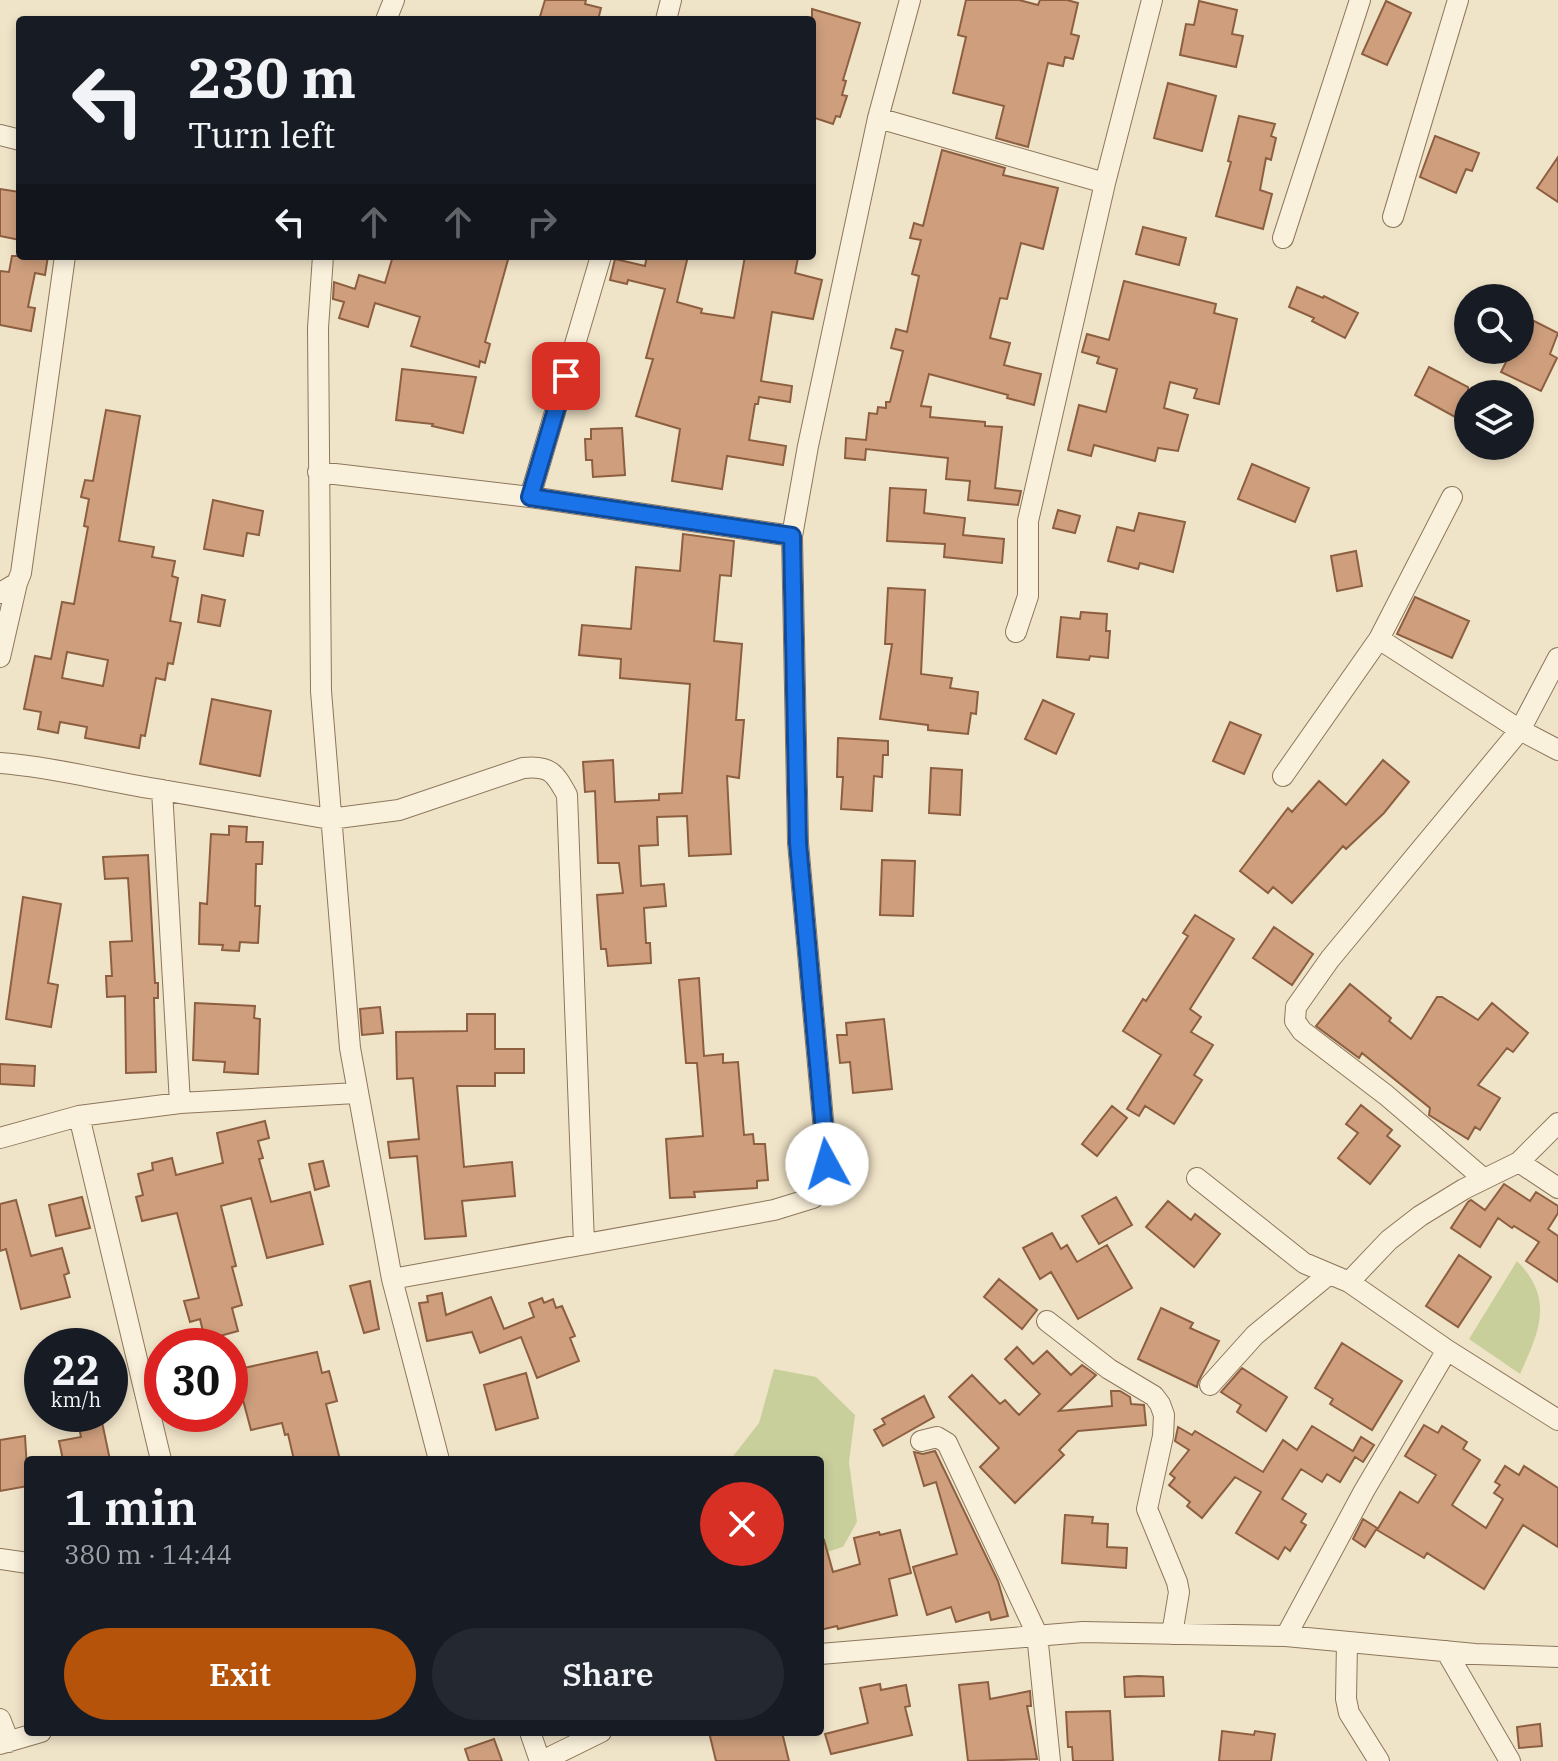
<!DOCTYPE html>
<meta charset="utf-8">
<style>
:root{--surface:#171b24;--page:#242831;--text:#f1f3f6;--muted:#9ea1a6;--accent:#b45309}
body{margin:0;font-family:"IBM Plex Serif",serif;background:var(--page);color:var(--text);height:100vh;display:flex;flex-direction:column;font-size:30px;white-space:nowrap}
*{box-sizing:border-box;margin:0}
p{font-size:26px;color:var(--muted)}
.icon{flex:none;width:44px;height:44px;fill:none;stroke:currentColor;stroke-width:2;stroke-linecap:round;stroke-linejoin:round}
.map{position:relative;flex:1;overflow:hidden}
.sheet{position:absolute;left:24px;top:1456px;width:800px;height:280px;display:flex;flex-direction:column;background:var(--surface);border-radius:8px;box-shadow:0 4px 12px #0003}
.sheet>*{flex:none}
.top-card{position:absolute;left:16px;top:16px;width:800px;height:244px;border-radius:8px;box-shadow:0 4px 12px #0003;background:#171b24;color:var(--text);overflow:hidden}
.controls{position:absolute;left:1454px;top:284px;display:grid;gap:16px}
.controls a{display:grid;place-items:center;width:80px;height:80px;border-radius:50%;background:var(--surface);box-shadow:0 4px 12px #0003;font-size:40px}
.speed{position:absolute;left:24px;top:1328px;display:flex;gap:16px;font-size:40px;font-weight:700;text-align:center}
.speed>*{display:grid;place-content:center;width:104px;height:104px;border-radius:50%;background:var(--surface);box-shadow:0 4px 12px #0003;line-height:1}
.speed small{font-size:20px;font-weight:400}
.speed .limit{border:12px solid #d22;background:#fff;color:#111}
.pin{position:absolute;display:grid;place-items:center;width:68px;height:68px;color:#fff;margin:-34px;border-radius:16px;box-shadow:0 4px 12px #0006}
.me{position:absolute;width:88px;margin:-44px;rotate:354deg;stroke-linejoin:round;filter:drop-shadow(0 0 6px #0008)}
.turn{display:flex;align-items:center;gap:28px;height:168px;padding:0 40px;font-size:36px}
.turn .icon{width:104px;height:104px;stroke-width:2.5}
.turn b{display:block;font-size:56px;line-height:68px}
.lanes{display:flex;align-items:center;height:76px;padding:0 40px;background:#0003;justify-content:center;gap:40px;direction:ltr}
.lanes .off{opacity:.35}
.round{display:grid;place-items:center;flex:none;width:84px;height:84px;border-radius:42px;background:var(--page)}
.summary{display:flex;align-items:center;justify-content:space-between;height:136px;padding:0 40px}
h1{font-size:48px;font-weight:600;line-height:60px}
.cta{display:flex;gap:16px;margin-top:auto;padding:16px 40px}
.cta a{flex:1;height:92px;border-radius:48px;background:var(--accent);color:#fff;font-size:32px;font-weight:600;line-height:92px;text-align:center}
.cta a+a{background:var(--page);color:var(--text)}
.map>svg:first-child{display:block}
.green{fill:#c9cf9b}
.building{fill:#cf9f7d;stroke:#8d5f41;stroke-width:2;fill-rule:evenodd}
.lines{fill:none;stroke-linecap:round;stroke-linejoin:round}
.minor-casing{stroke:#8d765c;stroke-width:22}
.minor{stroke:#faf1dc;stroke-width:20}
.route-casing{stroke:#114b97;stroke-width:20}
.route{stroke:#1a73e8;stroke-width:14}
</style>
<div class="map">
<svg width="1558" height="1761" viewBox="0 0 1558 1761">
<rect width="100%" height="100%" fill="#f0e4c8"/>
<!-- green -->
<path class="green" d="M1517,1261C1555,1299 1539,1332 1520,1374L1469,1339Z
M774,1369L816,1377L855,1415L849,1462L857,1522L843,1547L820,1554V1460H730L759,1423Z"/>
<!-- building -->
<path class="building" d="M545,0H586L585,4L601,8L598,20H539Z
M966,0H1019L1038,5L1040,0H1067L1078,3L1071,34L1079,36L1073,59L1065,57L1063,66L1048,63L1028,147L996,138L1004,106L953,93L966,37L958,35Z
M1199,1L1237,10L1232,34L1243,36L1236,67L1180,55L1186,24L1194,25Z
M1386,1L1411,13L1387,65L1362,54Z
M812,9L860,23L843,80L846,81L842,95L847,96L840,117L836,116L833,124L812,117Z
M1168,83L1216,96L1202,151L1154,138Z
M1239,116L1275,124L1271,136L1276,138L1271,160L1266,158L1260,190L1272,194L1263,229L1216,216L1231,162L1228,161Z
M1435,136L1479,153L1472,171L1466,169L1456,193L1420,177Z
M942,150L1005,168L1003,175L1058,188L1043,249L1021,243L1007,299L1000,298L990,338L1010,343L1004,365L1041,374L1034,405L1007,398L1008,395L929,374L921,406L931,407L930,417L985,422V426L1002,427L995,488L1021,491L1018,505L968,500L970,481L946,479L948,458L866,449L865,460L845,458L846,438L866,440L869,413L877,414L878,407L886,408V402H890L903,351L891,348L896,329L907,332L919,276L912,274L921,240L910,238L914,223L923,226Z
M1558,157V202L1537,188Z
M0,189L20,192V240L0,236Z
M1143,227L1186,238L1179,265L1136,254Z
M12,256H48L45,275L35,273L28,307L35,308L31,331L0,325V271L9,272Z
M393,256H509L485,342L490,344L485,363L480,361L479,367L411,346L420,317L375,303L368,327L339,318L344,302L333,299L334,282L355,289L359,275L385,283Z
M647,256H688L677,302L702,309L701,313L734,318L745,256L798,258L795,273L822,280L813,319L772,312L761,381L792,386L790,402L759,397L758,404H755L749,440L786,446L783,465L727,456L722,489L672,481L680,429L636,416L653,359L646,358L665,289L628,280L627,284L610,280L615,259L645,266Z
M1124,281L1216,304L1214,313L1237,319L1219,404L1194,398L1197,389L1170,382L1164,408L1188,415L1178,451L1158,448L1155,461L1094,445L1091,456L1068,450L1079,405L1106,412L1117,369L1097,363L1099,357L1082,352L1087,334L1109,340Z
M1297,287L1323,298L1324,296L1358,313L1345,338L1312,321L1314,318L1289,307Z
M1528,318L1558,333L1550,354L1557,358L1541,391L1501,372L1512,350H1520V334Z
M1429,367L1468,387V424L1415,395Z
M402,369L476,377L463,433L432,426L433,424L396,420Z
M106,410L140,416L119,541L154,547L152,557L175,561L172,576L178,578L170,621L181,623L173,664L168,663L165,680L156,678L145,736L141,735L139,748L85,738L87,727L60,722L58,733L38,729L41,712L24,709L35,656L51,659L62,602L74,604L88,527L84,526L89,499L81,497L85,480L93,481ZM67,652L108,660L103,686L62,678Z
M622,428L625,475L593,477L592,460H586L585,439H591V429Z
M1252,464L1309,488L1295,522L1238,499Z
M890,488L926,490L924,513L965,518L963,535L1004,539L1002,563L944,557L945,544L887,541Z
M213,500L263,511L259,535L247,533L243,556L204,549Z
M1058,510L1080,516L1075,533L1053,528Z
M1139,513L1185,522L1173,572L1140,563L1138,569L1108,561L1117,527L1134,531Z
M683,534L734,541L731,576L720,575L714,641L742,644L736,720H744L739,778L727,776L731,854L689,856L687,816L657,817L658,845L639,846L641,886L664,884L666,906L644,908L646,943H650L651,963L608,966L606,949H601L597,895L623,893L619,863H598L595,791L585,792L583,762L613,760L615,802L659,800V794L682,793L690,684L620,678L621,659L579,655L582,625L631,629L636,567L680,571Z
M1356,551L1362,586L1337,591L1331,556Z
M888,588L925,590L921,674L952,678L950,688L978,692L976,714L971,713L968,734L928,730V725L880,719L892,644H885Z
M202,595L225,600L220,626L198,622Z
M1415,597L1469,621L1452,658L1397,634Z
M1081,612L1107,614L1106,631H1110L1108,658L1090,656L1089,660L1057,657L1061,617L1080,619Z
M212,699L271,711L260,776L200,764Z
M1043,700L1074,714L1056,754L1025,739Z
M1230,722L1261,735L1244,774L1213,761Z
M838,738L888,741V755H883L882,777L874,776L872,811L841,809L843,777H837Z
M1383,760L1409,782L1384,813L1346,849L1343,846L1292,903L1273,887L1268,893L1240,871L1288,808L1292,812L1319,781L1346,805Z
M931,768L962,770L960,815L929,813Z
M229,826L247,827L246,842H263L262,864H256L255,906H260L258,943L240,942L239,951L222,950L223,945L199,944L200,903L207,904L211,834L229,835Z
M148,855L155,983H158V998H154L156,1072L126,1073L125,996L107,997L106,976H112L110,942L132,941L128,878L105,879L103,857Z
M882,860L915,861L913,916L880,915Z
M23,897L61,904L48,983L58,985L51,1027L6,1019Z
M1195,915L1234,939L1190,1009L1201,1017L1191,1032L1213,1045L1194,1075L1202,1080L1174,1124L1145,1106L1139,1116L1127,1109L1161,1055L1123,1031L1143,999L1146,1001L1188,936L1183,933Z
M1274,927L1313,954L1292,985L1253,958Z
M699,978L704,1056L723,1054V1063L738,1062L744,1135L753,1134L754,1144H765L768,1180L757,1181V1188L694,1192L695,1197L670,1198L666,1139L703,1136L697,1063H686L679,980Z
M1350,984L1391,1018L1389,1021L1411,1039L1437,997H1442L1478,1020L1492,1003L1528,1033L1513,1052L1507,1048L1478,1085L1500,1098L1480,1130L1475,1127L1468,1139L1429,1115L1430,1108L1362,1053L1359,1058L1316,1026Z
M195,1003L255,1006L254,1018L260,1019L258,1074L224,1072L225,1062L193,1060Z
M380,1007L383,1033L362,1035L360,1009Z
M467,1014H495V1049H524V1073H495V1086H457L464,1167L512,1162L515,1196L462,1201L466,1236L425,1239L417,1156L390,1158L388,1142L419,1139L413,1078L397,1079L396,1032L467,1031Z
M884,1019L892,1089L853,1093L850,1062L840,1063L837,1035H847L846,1023Z
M0,1064L35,1066L34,1086L0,1084Z
M1361,1105L1392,1130L1387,1136L1400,1146L1370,1184L1338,1158L1358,1133L1346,1124Z
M1112,1106L1127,1118L1097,1156L1082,1144Z
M265,1121L269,1138L258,1141L263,1158L259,1159L271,1202L310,1192L323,1244L267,1258L251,1198L221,1206L236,1266L232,1267L242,1305L232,1308L238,1331L205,1340L200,1319L190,1322L184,1301L199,1298L177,1213L142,1221L136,1197L143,1195L138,1174L153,1170L152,1163L172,1158L176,1175L223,1163L217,1133Z
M323,1161L329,1186L315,1190L309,1164Z
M1504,1184L1530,1201L1536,1192L1558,1206V1213L1548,1229L1558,1236V1282L1526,1261L1539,1242L1514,1226L1512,1228L1498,1218L1480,1247L1451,1228L1468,1202L1471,1200L1485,1210Z
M82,1197L90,1228L56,1236L49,1205Z
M1116,1197L1132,1225L1099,1244L1082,1216Z
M16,1200L31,1256L62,1248L69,1273L64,1275L70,1297L21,1309L6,1249L0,1251V1204Z
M1168,1201L1191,1220L1195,1214L1220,1234L1194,1267L1146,1227Z
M1052,1233L1061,1249L1067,1245L1077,1262L1107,1245L1132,1288L1078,1319L1051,1272L1040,1279L1023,1248Z
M1459,1255L1491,1277L1458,1327L1426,1306Z
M999,1279L1037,1310L1022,1329L984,1297Z
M370,1281L379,1329L364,1333L350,1286Z
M442,1293L446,1315L491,1297L504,1329L534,1317L529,1303L542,1298L544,1303L553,1299L556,1308L562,1306L575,1336L570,1338L579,1361L537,1378L521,1337L480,1353L472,1332L427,1341L419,1303L428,1302L427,1296Z
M1161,1308L1193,1323L1190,1328L1219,1341L1198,1382L1197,1387L1138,1359Z
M1342,1343L1402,1381L1372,1430L1330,1404L1333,1399L1315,1388Z
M1017,1347L1033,1364L1047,1351L1071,1375L1082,1365L1096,1375L1059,1411L1112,1406L1111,1391H1120L1130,1397L1131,1404L1144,1405L1146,1425L1078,1431L1059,1450L1064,1455L1015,1503L980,1467L999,1448L949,1397L972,1375L1000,1404L1005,1400L1019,1415L1040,1394L1005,1359Z
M317,1352L322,1373L329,1371L337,1401L326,1404L340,1460H294L288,1434L285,1435L282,1423L251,1430L235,1370Z
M1242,1368L1287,1397L1266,1431L1237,1412L1241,1405L1221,1392Z
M526,1373L538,1418L496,1430L484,1385Z
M924,1396L934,1417L883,1446L874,1430L885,1424L882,1419Z
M102,1422L110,1460H63L59,1441L81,1437L79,1427Z
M1424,1425L1438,1433L1442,1426L1467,1442L1463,1449L1480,1460L1452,1505L1486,1528L1503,1499L1494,1493L1500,1485L1495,1482L1505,1466L1519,1475L1524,1466L1558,1488V1547L1523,1525L1484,1589L1427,1553L1424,1558L1377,1530L1400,1492L1418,1503L1436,1475L1405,1456Z
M1312,1426L1353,1451L1361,1437L1374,1445L1363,1462L1355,1457L1340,1482L1327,1474L1322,1482L1301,1469L1282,1499L1306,1514L1301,1522L1306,1525L1290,1551L1285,1547L1278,1559L1236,1533L1261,1492L1235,1477L1202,1518L1187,1506L1190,1502L1169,1485L1175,1478L1170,1474L1189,1450L1175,1441L1178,1427L1192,1435L1195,1431L1263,1472L1283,1440L1297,1450Z
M25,1436L28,1486L0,1491V1440Z
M935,1451L998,1581L1008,1616L991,1620L989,1612L956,1622L951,1607L927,1615L913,1567L957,1554L936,1482L924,1486L914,1452L923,1454Z
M1065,1515L1093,1517L1092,1523L1108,1524L1107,1547L1127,1548L1126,1568L1062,1563Z
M1363,1519L1377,1528L1365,1547L1353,1539Z
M900,1530L911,1573L889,1579L897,1615L838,1629L837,1626L820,1630V1541L824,1540L833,1572L860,1564L854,1538L879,1532L880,1535Z
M1138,1676L1163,1677L1164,1696L1125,1697L1124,1677Z
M988,1682L990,1699L1030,1691L1031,1706H1027L1037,1759L968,1761L959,1685Z
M880,1684L881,1690L906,1685L910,1706L905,1707L912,1735L831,1754L825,1734L868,1723L860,1688Z
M1110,1711L1113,1761H1073L1072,1747H1068L1066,1712Z
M1540,1724L1542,1746L1519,1748L1517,1727Z
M1222,1731L1254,1735L1255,1731L1275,1734L1271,1761H1219Z
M709,1732H782L789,1761H716Z
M494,1739L502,1761H469L465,1749Z"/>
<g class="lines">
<defs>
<path id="minor" d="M386,20L394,0
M666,20L671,0
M878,118L1105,183L1028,521V596L1016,632
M0,135L20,140
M1105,183L1152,0
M1393,217L1458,0
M1283,238L1360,0
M323,256L318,328L321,691L350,1048L392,1279L439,1460
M318,472L530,497L792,536
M530,497L601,256
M1452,497L1379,639L1520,730L1558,750
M0,593L17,583L21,573L65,256
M0,657L17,583
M0,763C55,767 108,782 162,790
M1283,776L1379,639
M180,1103L356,1093
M79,1116L161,1460
M0,1138L79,1116L180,1103L162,790L330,819L399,810L523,768C550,765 555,773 567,795L584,1244
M1519,1162L1558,1188
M1197,1178L1304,1263L1349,1282L1447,1350L1558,1420
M1484,1179L1386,1095L1302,1031L1295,1021L1296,1007L1330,959L1520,730L1558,658
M392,1279L774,1210L813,1198L827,1164L798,843L792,536L808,446L878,118L910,0
M1349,1282L1389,1240L1420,1216L1464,1189L1519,1162L1558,1123
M1047,1321L1109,1369L1154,1396L1160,1404L1164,1415L1163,1436L1147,1509L1177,1582L1179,1592L1172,1634
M1210,1385L1255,1335L1328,1275
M921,1441L937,1437L947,1443L1037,1634L1050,1761
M0,1559L28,1563
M1286,1636L1364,1491L1447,1350
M1347,1642L1346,1699L1349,1713L1379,1761
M1446,1651L1510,1761
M820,1654L1083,1632L1286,1636L1475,1654L1558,1657
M0,1719L9,1742
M530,1732L540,1761
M0,1744L41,1732
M542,1761L601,1732"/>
</defs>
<!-- minor casing -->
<use href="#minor" class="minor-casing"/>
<!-- minor -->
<use href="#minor" class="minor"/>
</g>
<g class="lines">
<defs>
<path id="route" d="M566,376L530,497L792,536L798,843L827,1164"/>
</defs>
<!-- route casing -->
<use href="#route" class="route-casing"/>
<!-- route -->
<use href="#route" class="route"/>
</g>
</svg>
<div class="controls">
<a><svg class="icon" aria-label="search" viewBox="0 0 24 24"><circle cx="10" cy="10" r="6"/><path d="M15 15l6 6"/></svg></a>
<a><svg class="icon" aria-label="layers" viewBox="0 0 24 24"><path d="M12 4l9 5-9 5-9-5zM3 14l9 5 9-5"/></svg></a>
</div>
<div class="speed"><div>22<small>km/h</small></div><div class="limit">30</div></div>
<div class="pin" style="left:566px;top:376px;background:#d93025"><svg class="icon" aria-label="arrive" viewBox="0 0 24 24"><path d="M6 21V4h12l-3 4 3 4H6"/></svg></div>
<svg class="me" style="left:827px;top:1164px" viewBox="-20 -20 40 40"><circle r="19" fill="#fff"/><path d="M0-13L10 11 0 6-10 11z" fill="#1a73e8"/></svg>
<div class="top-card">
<div class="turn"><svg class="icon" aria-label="left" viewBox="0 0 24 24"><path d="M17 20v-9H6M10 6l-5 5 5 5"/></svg><div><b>230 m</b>Turn left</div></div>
<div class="lanes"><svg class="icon" aria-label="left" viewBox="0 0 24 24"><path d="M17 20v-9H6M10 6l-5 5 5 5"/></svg><svg class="icon off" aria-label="ahead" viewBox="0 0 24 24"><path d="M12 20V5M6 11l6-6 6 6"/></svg><svg class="icon off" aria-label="ahead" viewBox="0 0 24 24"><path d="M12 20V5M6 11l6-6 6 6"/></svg><svg class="icon off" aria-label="right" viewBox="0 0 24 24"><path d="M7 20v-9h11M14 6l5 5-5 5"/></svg></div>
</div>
<section class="sheet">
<div class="summary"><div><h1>1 min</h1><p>380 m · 14:44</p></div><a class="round" style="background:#d93025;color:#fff"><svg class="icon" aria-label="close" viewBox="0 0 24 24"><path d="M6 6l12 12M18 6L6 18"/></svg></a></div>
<div class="cta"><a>Exit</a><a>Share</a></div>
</section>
</div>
